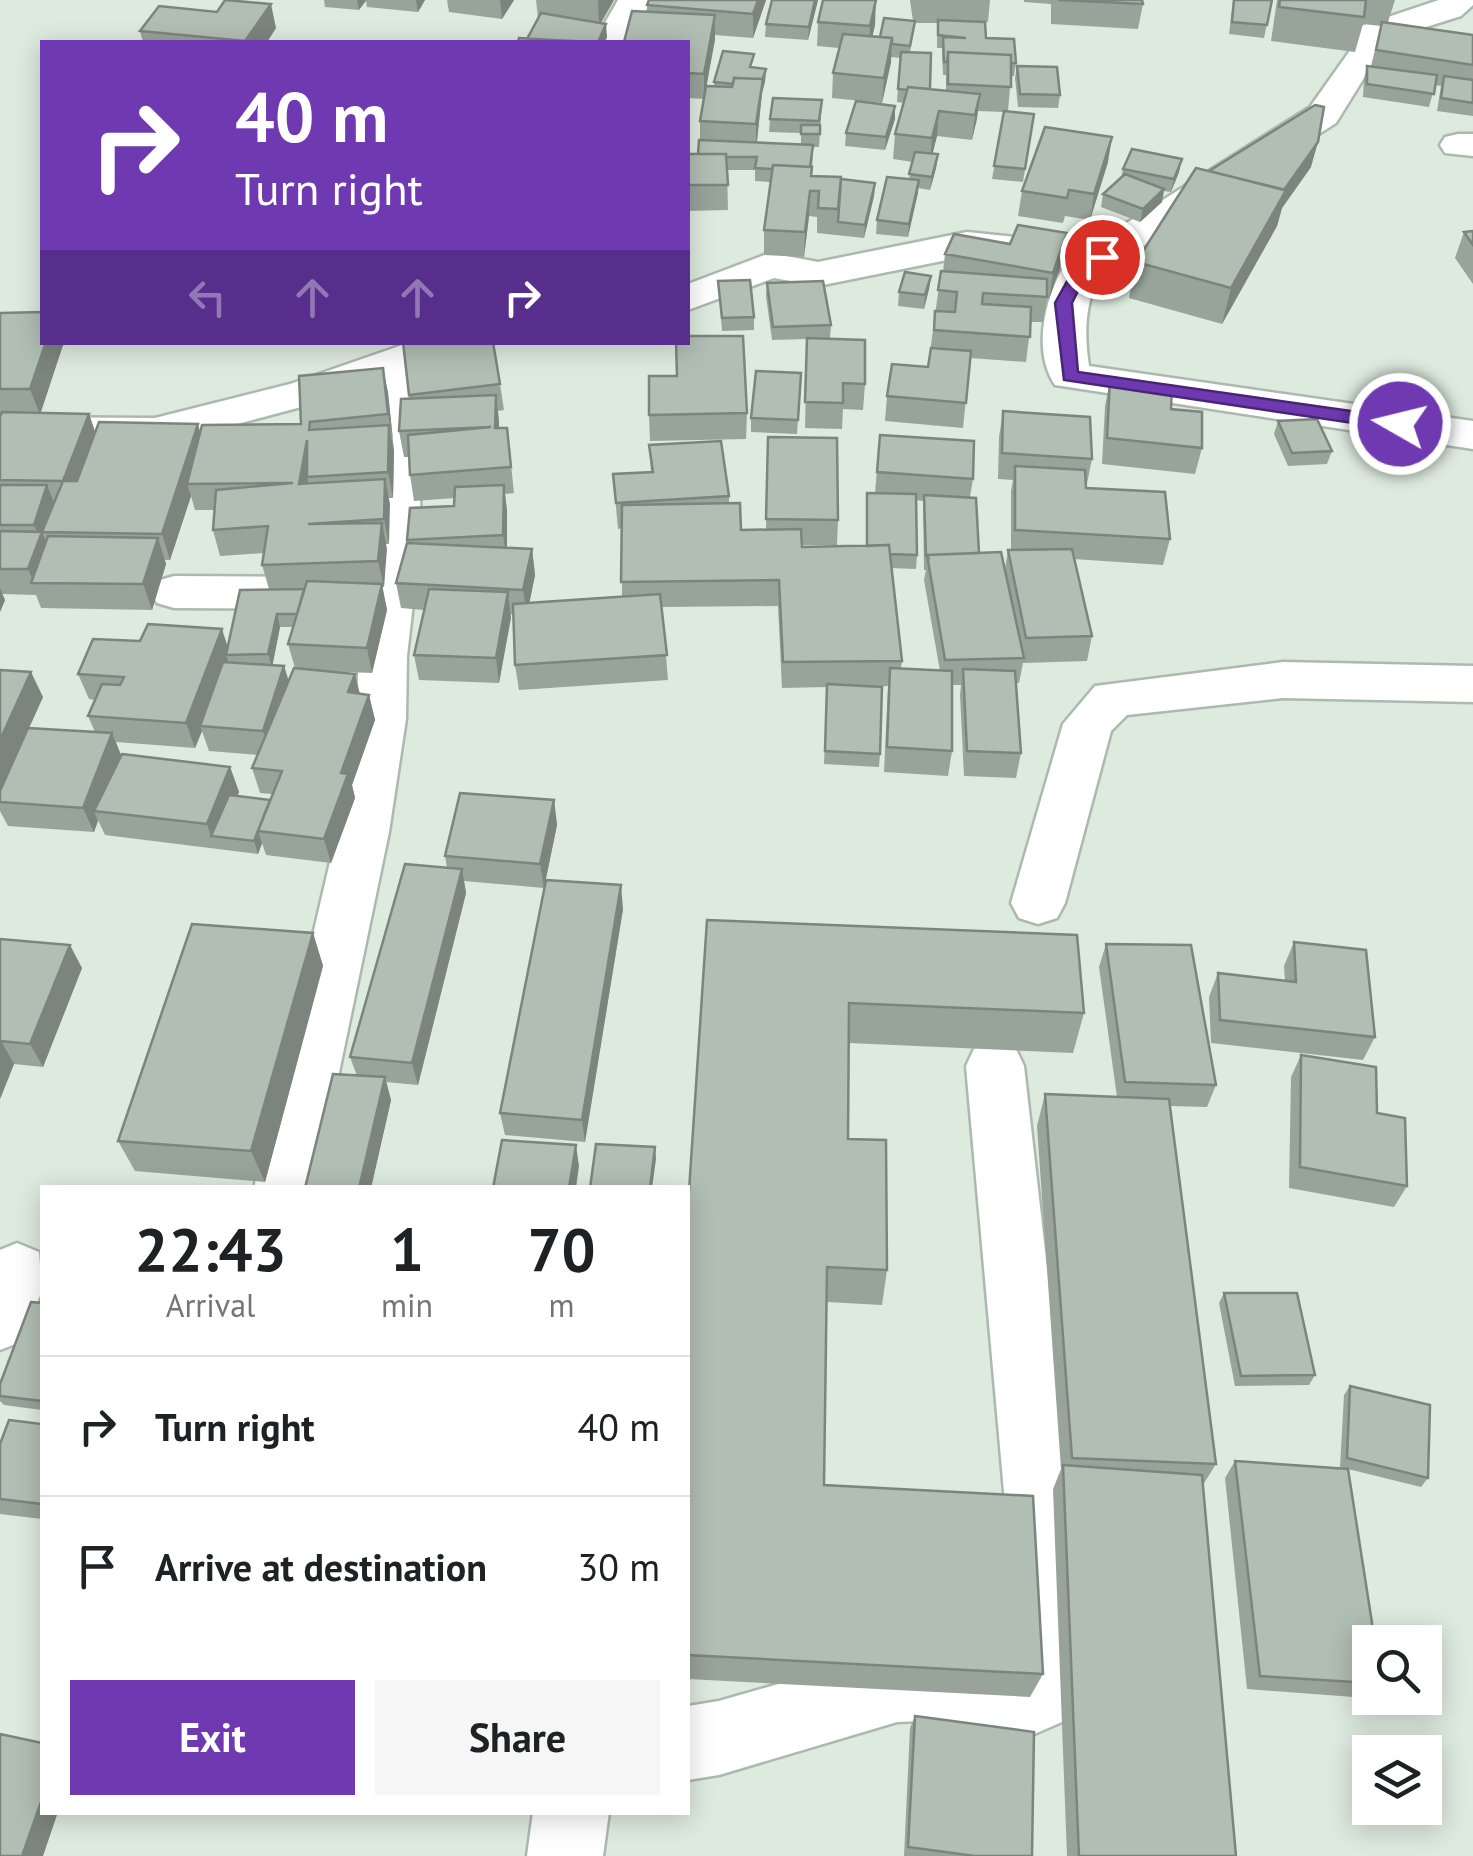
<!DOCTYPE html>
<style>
:root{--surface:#fff;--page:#f6f6f6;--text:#202124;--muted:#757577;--line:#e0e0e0;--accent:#6f3ab1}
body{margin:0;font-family:"PT Sans",sans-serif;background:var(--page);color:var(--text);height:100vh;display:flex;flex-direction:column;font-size:38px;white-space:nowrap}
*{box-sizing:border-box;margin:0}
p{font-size:32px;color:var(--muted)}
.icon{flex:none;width:55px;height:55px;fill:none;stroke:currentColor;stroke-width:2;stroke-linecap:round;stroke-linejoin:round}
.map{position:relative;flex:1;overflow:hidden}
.drawer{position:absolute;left:40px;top:1185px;width:650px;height:630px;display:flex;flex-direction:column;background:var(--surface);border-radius:0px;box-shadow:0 5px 25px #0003}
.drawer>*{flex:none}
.hud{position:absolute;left:40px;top:40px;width:650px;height:305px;border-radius:0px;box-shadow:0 5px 25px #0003;background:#6f3ab1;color:#fff;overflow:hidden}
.tools{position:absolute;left:1352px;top:1625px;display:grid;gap:20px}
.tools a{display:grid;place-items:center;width:90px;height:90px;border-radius:0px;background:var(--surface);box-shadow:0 5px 25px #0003;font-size:50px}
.pin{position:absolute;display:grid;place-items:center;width:85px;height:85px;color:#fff;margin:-42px;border:5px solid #fff;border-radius:50%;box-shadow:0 2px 10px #0007}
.me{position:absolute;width:110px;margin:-55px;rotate:278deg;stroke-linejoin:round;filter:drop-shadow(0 0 8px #0008)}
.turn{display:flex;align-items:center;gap:35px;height:210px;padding:0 30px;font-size:45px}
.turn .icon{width:130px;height:130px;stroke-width:2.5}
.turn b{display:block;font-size:70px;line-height:85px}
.lanes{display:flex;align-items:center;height:95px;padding:0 30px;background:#0003;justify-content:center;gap:50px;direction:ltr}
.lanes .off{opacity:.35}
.eta{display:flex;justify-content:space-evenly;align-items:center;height:170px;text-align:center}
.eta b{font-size:60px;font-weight:600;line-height:70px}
.primary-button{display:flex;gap:20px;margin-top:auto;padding:20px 30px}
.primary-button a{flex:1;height:115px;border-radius:0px;background:var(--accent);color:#fff;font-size:40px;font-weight:600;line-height:115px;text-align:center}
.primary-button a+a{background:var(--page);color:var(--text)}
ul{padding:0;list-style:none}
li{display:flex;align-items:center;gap:30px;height:140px;padding:0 30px;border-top:2px solid var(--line)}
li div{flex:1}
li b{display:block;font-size:38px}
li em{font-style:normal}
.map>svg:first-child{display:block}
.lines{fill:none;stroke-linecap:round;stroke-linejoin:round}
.minor-casing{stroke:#acb9ae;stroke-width:5}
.minor{fill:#fff;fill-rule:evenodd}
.wall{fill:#98a39a;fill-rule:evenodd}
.shaded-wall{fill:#7c857d}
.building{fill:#b1beb3;stroke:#7c857d;stroke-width:2.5}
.route{fill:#6f3ab1;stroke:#482673;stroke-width:2.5}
</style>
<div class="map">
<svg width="1473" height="1856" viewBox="0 0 1473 1856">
<rect width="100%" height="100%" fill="#ddeade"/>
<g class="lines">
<defs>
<path id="minor" d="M618,0H652L628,42H594Z
M1439,0H1473V5L1461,16L1388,39L1336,123L1099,275C1085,306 1084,332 1089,366L1473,421V449L1055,385C1031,350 1046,292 1068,260L1310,107L1349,52L1361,26Z
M1458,134H1473V156L1445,153L1440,145L1445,137Z
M967,232L1034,239L1040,247L1034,255L1020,259L967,256L818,286L774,278L688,310V284L770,253L818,262Z
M411,342H473L468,351L421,367L420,543L407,656L406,719L389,832L315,1188H254L337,832L356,719L359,656L374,543L379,382L320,402L155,446L0,445V417L155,418L290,384Z
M174,576L312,577L329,582L336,593L329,604L312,609L174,608L157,603L150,592L157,581Z
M1283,662L1473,666V702L1283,698L1127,715L1111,731L1065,903L1057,918L1038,924L1019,918L1011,903L1063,724L1095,686Z
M995,1041L1016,1049L1024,1066L1089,1637L1087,1675L1071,1718L1023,1739L924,1721L897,1722L719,1775L688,1780V1706L719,1701L897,1650L924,1649L1015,1664L1017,1637L966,1066L974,1049Z
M17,1243L39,1252L42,1290L23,1341L0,1350V1250Z
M533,1812H609L603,1856H527Z"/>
</defs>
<!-- minor casing -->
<use href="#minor" class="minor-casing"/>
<!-- minor -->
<use href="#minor" class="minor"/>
</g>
<!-- wall -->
<path class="wall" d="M324,0H425L418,12L367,7L366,1L359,10L325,7Z
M447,0H514L502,19L449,12Z
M536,0H614L601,23L607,37L605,42H518L527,39L538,18Z
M649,0H766L753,38L715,35L706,89L714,87V82L753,68L766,69L765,82L762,93L757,143L801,145V133L769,132L770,119L822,100L819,147H813L812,176L875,183L874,196L864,238L817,233V217L809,216L804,257L764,255V230L770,182L755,181V170H727L728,210L688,211V154H698L700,140V121L704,99L688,98V42L647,12V5Z
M772,0H818L808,40L765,37L766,24Z
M910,0H990L988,22H985L986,38L1016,63L1014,76H1011L1008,111L1034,114L1023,182L992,179L1004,112L978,111L972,140L937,136L932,154H938L936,168L930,190L918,188L908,237L876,234L877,220L909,179L913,162L893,159L895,134L904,103L897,102L900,58L891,57L882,103L832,98L833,73L839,48L817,46L818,22L875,25L872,36L880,37L913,21ZM915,23H937V48H942L943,75H946V91L930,89L910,52Z
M1024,0H1142L1143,4L1138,29L1051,24V4L1024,2Z
M1233,0H1272L1264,38L1229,34Z
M1277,0H1395L1388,22L1473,35V116L1437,111L1441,86L1435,85L1429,107L1363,97L1364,79L1367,66H1371L1381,26L1363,24L1355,52L1271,41Z
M276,28L267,42H143L140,31Z
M1017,66L1060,95L1058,108L1018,107L1015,78Z
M895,119L885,150L845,146L846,133Z
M1108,162L1090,220L1065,216L1063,223L1018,216L1022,191Z
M1311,167L1282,208L1277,226L1222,324L1129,298L1136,262L1209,171Z
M1123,169L1179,172L1171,192L1164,191L1162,202L1140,222L1101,207L1103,194L1121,178Z
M1473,231V284L1455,258L1464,232Z
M1067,233L1063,259L1049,299H1047L1043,322H1031L1026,362L970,358L963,428L885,421L887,396L928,367L941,271L943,272L945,254Z
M931,276L929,289L924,309L898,306L899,292Z
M718,281L754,317V330L722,331Z
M767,283L831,325L830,338L819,339L865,384L863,410L843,409L842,429L805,428L807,339L772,340L766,296Z
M0,313L42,342H64L40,413L89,414L95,433L200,431L301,424L383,368L388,393L394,451L393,498H389V544H386L384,587H382L387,610L372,673L322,671L355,674L360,694L369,695L375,720L352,785L355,798L331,863L266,855L262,843L258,854L105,835L98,820L94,832L8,826L0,811V670L43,697L29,728L95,732L88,716L95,700L89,699L78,674L228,647L269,589L262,565L264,553L220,556L213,530L215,510H195L191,496L170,560H165L166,564L152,610L41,608L36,595L2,594L5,600L0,612ZM280,627H293L288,644L295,668L289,681L272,665ZM202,731L209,751L258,755L252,768L260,793L272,794L270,800L237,796L239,792L230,767L121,755L116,742L195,748Z
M403,342L500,384L504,410L498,411L499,428H507L514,493L505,494L507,511V548L532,549L535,575L529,603L622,597V528L618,529L613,474L651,472L649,445L729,496V504L741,530L766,529L768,437L838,520L837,545H802V547L866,546L867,493H875L880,435L973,479L970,497L979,553L1005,569L1008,550H1011V491L1013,480L998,479L999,437L1003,411L1092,459L1086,488L1170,539L1163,565L1074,559L1092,636L1087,661L1023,663L1019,683H1016L1021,753L1016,778L964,776L960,695L961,685H952V751L948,776L884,772L888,686L870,687L880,754L879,767L824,764L827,687L782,688L778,606L662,607L668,680L519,690L515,665L513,615L511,614L499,683L419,680L414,655L424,610L401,608L396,583L407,540L454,506L455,498L414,501L410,475L409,457H404L399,431L409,399ZM916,500L923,501L924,570H926L924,580L940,671L901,668L902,661L891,568L916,569L917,555Z
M801,373L797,434L751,432V418Z
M1110,380L1171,409L1202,448L1195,474L1102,464L1105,406Z
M747,413L746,439L650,441L649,415Z
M1278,421L1332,451L1327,464L1288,466L1274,434Z
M554,800L557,825L544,888L464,881L466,893L418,1085L386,1082L391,1100L371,1188H305L357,1076L350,1057L447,868L445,856Z
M623,909L585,1142L505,1135L500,1113Z
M707,920L1084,1013L1073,1053L849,1043L848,1139L887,1270L882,1305L827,1302L824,1485L1043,1674L1030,1697L688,1679V1206Z
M313,933L323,966L265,1182L135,1171L118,1141Z
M0,939L82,968L43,1067L14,1064L0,1099Z
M1294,942L1375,1037L1363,1060L1211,1043L1209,997L1218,973L1285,981L1284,966Z
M1106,944L1216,1085L1207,1107L1170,1106L1216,1464L1203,1485L1236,1856H1067L1053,1489L1061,1469L1037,1126L1045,1094L1117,1097L1099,967Z
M1301,1055L1377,1113L1407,1186L1394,1207L1289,1188L1291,1077Z
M1224,1293L1315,1375L1309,1385L1235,1386L1219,1303Z
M42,1303V1410L4,1405L0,1401V1384Z
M1350,1386L1428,1478L1421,1487L1348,1469L1370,1642V1695L1367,1698L1247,1689L1225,1478L1235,1461L1345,1468L1340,1467L1344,1395Z
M42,1424V1519L0,1514V1444Z
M915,1716L1032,1856H904L910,1728Z"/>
<!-- shaded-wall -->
<path class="shaded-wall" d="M357,0H366L359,10Z
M416,0H425L418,12Z
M500,0H514L502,19Z
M599,0H614L599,26L598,2Z
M758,0H766L753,38V14Z
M815,0H818L808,40L809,27Z
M876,0L875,25L869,51L870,26Z
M271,4L276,28L267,42H246Z
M715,15V40L704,99V74Z
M606,24L607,37L605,42H598Z
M892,38L891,63L882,103L884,78Z
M766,69L765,82L762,93L756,149V124Z
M980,94L977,119L972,140L975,115Z
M895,106V119L885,150L886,137Z
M939,111L937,136L930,164L932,138Z
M1112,137L1108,162L1090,220L1094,194Z
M1318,142L1311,167L1282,208L1277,226L1222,324L1231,288L1280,194Z
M938,154L936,168L930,190L932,177Z
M1182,159L1179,172L1171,192L1174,179Z
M919,180L918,193L908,237L909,224Z
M875,183L874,196L864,238L865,225Z
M1164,189L1162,202L1140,222L1143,209Z
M810,191L809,216L804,257L805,232Z
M1067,233L1063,259L1049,299L1053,273Z
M931,276L929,289L924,309L925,295Z
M46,342H64L40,415L30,389Z
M383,368L388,393L393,440L388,414Z
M496,395L499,421V454L495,428Z
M89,414L98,440L72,506L63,481Z
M198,424L205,450L187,484L191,496L170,560L162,534Z
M389,425L394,451L393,498L388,472Z
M307,440V477L309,487L299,484Z
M385,479L390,504L389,544L384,519Z
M47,485L57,510L42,532L53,557L34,583L28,569L40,539L34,525Z
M504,485L507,511V561L503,535Z
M382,523L387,549L384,587L378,561Z
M158,538L166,564L152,610L143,584Z
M532,549L535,575L527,615L523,590Z
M382,584L387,610L372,673L367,648Z
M0,588L5,600L0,612Z
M508,592L511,618L499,683L496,658Z
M277,614L280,627L272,668L268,654Z
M222,629L230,654L226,655L228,660L203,726H200L202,731L195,748L186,723Z
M284,666L292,691L271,756L263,731Z
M31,672L43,697L0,792V740Z
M355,674L361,700L348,692Z
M369,695L375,720L352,785L355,798L331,863L324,839L341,773Z
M112,733L122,758L94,811L98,821L94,832L83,808Z
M230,767L239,792L220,837L211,836L207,824Z
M271,800L258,831L262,843L258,854L254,841Z
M554,800L557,825L544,888L540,864Z
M462,869L466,893L418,1085L412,1063Z
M621,885L623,909L585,1142L582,1120Z
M313,933L323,966L265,1182L251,1151Z
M70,945L82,968L43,1067L30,1044Z
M1,1041L14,1064L0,1099V1043Z
M385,1077L391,1100L371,1188H359Z
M576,1145L579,1166L576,1188H569Z
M655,1147L656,1159L652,1188H650Z
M42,1799V1812H58L43,1856H22Z"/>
<!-- building -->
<path class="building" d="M225,0L271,4L245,41L140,31L159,6L217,12Z
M649,0H758L753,14L647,5Z
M772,0H815L809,27L766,24Z
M823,0H876L870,26L818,22Z
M1058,0H1142L1143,4Z
M1234,0H1272L1267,25L1232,22Z
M1280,0H1366L1364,17L1279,7Z
M632,11L715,15L704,74L688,73V42H624Z
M541,13L606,24L598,42L527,39Z
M884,18L915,21L910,46L892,44V38L880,37Z
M938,20L985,22L986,38L1014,39L1016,63H1011V55L948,52L947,62H944L943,37L966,38L938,35Z
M1382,22L1473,35V65L1376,50Z
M843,34L892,38L884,78L833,73Z
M519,38L585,42H518Z
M723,51L754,54L750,67L766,69L762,81L763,79L734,78L733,84L714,82Z
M901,52L931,53L930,89L908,87L907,90L898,89Z
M948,52L1011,55V87L948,84Z
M1017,66L1057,67L1060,95L1020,94Z
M1367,66L1437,75L1434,94L1367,84Z
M1444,76L1473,80V103L1441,98Z
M734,78L763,79L756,124L700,121L706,86L732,87Z
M908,87L980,94L975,115L939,111L932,138L895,134Z
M773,98L822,100L819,121L770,119Z
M856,101L895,106L886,137L846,133Z
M1315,105L1324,107L1318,142L1284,190L1209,171Z
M1004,111L1034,114L1025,169L994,166Z
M801,125H820V134H801Z
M1045,127L1112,137L1094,194L1069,190L1067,198L1022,191Z
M699,140L813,145L810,167L773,165L772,169L755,168L757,157H726V154H698Z
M1132,149L1182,159L1174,179L1123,169Z
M915,152L938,154L932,177L909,174Z
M688,154H726L728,185H688Z
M773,165L812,167L811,176L841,177L838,209L818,208L819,191H810L805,232L764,230Z
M1196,168L1286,190L1231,288L1136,262Z
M1125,174L1164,189L1143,209L1103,194Z
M887,177L919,180L909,224L877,220Z
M841,179L875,183L865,225L838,222Z
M1018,225L1067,233L1053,273L945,254L954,234L1010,244Z
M1473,231V245L1464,232Z
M941,271L1047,279V297L983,293L982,304L1031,307L1030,337L934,330L935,311L955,312L957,292L938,290Z
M905,272L931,276L925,295L899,292Z
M750,280L754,317L722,318L718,281Z
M823,281L831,325L773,327L767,283Z
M42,312V342H46L30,389H0V313Z
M688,336H743L747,413L649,415V376H677L676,342H688Z
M807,338L865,340V384L843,383V403L805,402Z
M403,342H493L500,384L409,395Z
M931,348L971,351L966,403L887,396L892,364L928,367Z
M383,368L388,414L310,422L309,430L389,425L388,472L307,477V440L299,484L385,479L384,519L308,524L382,523L378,561L262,565L268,526L213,530L216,490L293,483L187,484L202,425L301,424L299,376Z
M756,371L801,373L798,420L751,418Z
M1110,380L1172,386L1171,409L1202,412V448L1107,438Z
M496,395L495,428H507L511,467L410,475L408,435L491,427L399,431L401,399Z
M1003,411L1090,417L1092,459L1002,453Z
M2,412L89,414L63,481L0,480V417Z
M1317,419L1332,451L1292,453L1278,421Z
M99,422L198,424L162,534L42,532L63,481H77Z
M880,435L974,441L973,479L877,472Z
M768,437L837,438L838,520L766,519Z
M721,441L729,496L616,503L613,474L653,472L649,445Z
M1015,466L1085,470L1086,488L1165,492L1170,539L1015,530Z
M0,485H47L34,525H0Z
M504,485L503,535L407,540L410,508L454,506L455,487Z
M867,493L916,494L917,555L890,554L889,545L867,546Z
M924,495L976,498L979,553L927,555L928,557L926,556Z
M740,503L741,530L801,529L802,547L889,545L902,661L783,662L779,580L621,582L622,505Z
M0,531L42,532L28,569H0Z
M48,536L158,538L143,584L31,583Z
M407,543L532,549L523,590L396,583Z
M1072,549L1092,636L1026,638L1008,550Z
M1001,552L1024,658L945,660L927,555Z
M307,581L382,584L367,648L288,644Z
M304,589L297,614H277L268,654L226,655L240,590Z
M429,589L508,592L496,658L414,655Z
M660,594L667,655L515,665L513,604Z
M148,624L222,629L186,723L88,716L102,684L120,685L124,677L78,674L93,639L140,641Z
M223,662L284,666L263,731L200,726Z
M294,668L355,674L348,692L369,695L341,773L348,774L324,839L258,831L282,771L252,768Z
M890,668L952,671V751L887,747Z
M963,669L1015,671L1021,753L967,751Z
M0,670L31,672L0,740Z
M827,684L882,687L880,754L825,751Z
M28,728L112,733L83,808L0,802V791Z
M122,754L230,767L207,824L94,811Z
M460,793L554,800L540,864L445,856Z
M229,795L270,800L254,841L211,836Z
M405,864L462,869L412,1063L350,1057Z
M546,880L621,885L582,1120L500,1113Z
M707,920L1077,935L1084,1013L849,1003L848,1139L886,1140L887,1270L827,1267L824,1485L1033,1496L1043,1674L688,1655V1206Z
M192,924L313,933L251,1151L118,1141Z
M0,939L70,945L30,1044L1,1041L0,1043Z
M1294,942L1366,950L1375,1037L1220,1020L1218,973L1296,982Z
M1106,944L1191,945L1216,1085L1125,1082Z
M1301,1055L1376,1067L1377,1113L1405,1118L1407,1186L1300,1167Z
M333,1074L385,1077L359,1188H305Z
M1045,1094L1169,1099L1216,1464L1072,1458Z
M502,1140L576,1145L569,1188H493Z
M596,1144L655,1147L650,1188H590Z
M1224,1293H1297L1315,1375L1241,1376Z
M31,1302L42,1303V1401L0,1396V1384Z
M1350,1386L1430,1405L1428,1478L1347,1458Z
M9,1420L42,1424V1504L0,1499V1444Z
M1235,1461L1348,1469L1375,1642H1370V1683L1260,1676Z
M1063,1465L1202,1475L1236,1856H1079Z
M915,1716L1034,1732L1032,1856H975L908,1847Z
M0,1734L42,1743V1799L22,1856H0Z"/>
<!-- route -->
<path class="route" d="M1102,252L1110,257L1088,271L1072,303L1078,372L1400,418L1409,424L1400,430L1064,380L1055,303L1076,265Z"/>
</svg>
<div class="tools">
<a><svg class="icon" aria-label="search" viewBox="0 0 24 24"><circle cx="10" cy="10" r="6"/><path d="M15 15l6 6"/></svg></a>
<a><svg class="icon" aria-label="layers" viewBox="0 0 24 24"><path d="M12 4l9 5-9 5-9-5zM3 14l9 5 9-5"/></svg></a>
</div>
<div class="pin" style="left:1102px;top:257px;background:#d93025"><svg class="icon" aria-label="arrive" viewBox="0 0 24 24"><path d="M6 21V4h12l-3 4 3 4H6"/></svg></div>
<svg class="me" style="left:1400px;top:424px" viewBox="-20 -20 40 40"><circle r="17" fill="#6f3ab1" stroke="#fff" stroke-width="3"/><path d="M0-11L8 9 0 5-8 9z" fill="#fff"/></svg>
<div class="hud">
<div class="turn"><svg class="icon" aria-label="right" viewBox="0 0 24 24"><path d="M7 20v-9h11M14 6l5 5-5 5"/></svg><div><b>40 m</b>Turn right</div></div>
<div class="lanes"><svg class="icon off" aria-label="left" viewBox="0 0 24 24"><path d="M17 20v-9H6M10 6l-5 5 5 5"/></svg><svg class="icon off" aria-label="ahead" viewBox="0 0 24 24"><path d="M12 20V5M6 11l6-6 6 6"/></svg><svg class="icon off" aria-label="ahead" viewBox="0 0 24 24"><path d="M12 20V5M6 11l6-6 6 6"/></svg><svg class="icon" aria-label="right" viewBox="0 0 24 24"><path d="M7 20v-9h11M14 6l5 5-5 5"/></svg></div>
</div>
<section class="drawer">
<div class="eta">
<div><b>22:43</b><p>Arrival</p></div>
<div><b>1</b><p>min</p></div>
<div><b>70</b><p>m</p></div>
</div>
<ul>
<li><svg class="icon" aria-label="right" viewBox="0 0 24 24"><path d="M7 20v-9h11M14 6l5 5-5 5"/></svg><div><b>Turn right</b></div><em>40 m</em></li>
<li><svg class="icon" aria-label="arrive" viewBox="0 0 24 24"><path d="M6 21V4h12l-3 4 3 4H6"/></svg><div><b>Arrive at destination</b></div><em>30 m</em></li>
</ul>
<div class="primary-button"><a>Exit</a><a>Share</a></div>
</section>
</div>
